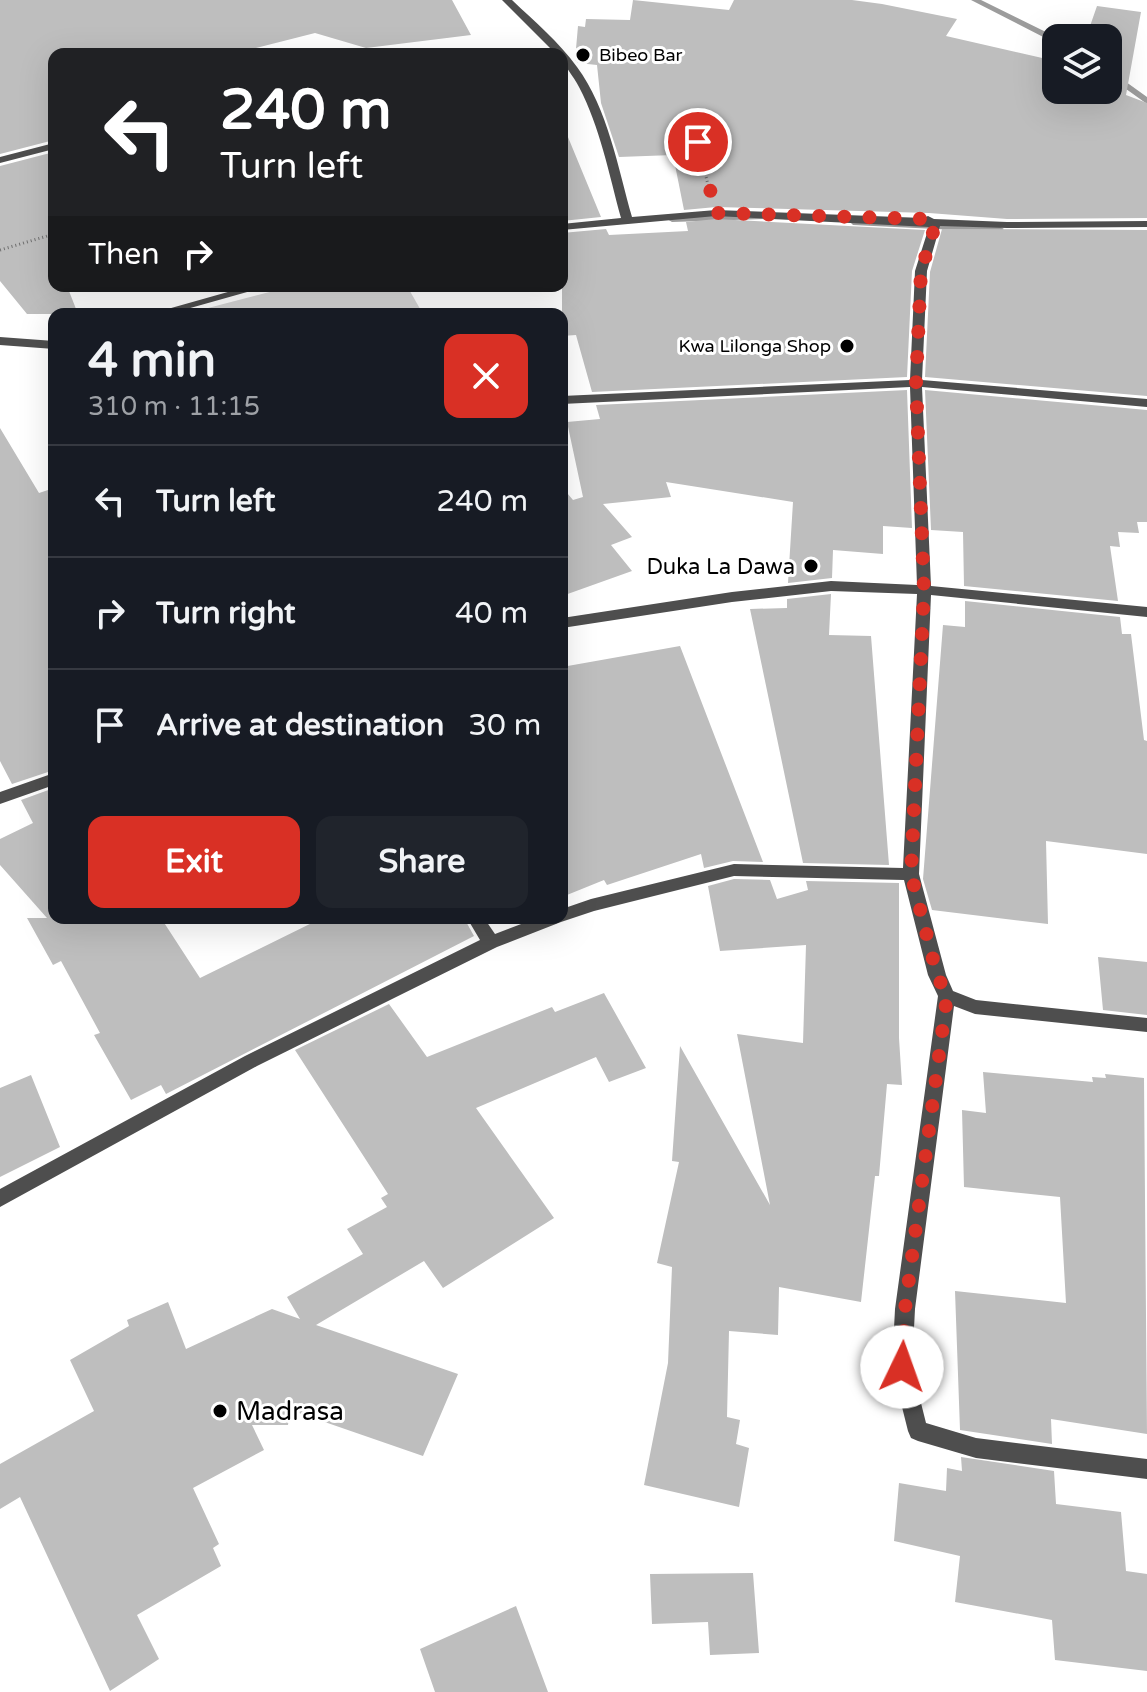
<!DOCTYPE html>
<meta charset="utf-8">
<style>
:root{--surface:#171b24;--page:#20242c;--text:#f1f3f6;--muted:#9ea1a6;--line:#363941;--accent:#d93025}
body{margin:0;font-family:"Varela Round",sans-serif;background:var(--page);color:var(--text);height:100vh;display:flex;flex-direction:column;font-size:30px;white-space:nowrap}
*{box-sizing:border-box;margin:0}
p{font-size:26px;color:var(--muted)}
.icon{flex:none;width:44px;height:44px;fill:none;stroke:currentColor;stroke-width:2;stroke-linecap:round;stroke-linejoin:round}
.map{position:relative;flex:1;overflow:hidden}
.side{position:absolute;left:48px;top:308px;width:520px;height:616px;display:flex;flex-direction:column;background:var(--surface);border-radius:16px;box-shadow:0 8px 32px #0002}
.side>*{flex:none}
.hud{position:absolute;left:48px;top:48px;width:520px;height:244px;border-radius:16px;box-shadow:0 8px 32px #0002;background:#202124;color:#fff;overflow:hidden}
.tools{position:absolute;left:1042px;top:24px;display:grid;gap:16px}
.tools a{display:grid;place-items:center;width:80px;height:80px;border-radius:16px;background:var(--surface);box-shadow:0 8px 32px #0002;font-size:40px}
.pin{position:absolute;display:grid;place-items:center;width:68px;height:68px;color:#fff;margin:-34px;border:4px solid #fff;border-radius:50%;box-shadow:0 2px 8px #0007}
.me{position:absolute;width:88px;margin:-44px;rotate:3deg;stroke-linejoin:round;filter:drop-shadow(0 0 6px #0008)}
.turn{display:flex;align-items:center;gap:28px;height:168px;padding:0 40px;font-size:36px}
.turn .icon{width:104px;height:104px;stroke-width:2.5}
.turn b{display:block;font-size:56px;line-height:68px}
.then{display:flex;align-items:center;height:76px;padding:0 40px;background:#0003;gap:16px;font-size:30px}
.round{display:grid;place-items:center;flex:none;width:84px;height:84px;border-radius:16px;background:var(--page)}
.head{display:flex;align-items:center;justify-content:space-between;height:136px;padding:0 40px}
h1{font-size:48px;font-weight:800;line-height:60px}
.action{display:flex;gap:16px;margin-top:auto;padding:16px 40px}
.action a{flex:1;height:92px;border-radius:16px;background:var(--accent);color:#fff;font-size:32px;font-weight:800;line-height:92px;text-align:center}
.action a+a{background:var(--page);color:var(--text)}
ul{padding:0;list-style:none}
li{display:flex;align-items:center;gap:24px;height:112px;padding:0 40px;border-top:2px solid var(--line)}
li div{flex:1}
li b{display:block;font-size:30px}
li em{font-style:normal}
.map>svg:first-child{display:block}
.green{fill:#d5d5d5}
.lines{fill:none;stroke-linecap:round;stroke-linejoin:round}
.stream{fill:#9c9c9c;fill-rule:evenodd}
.building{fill:#bebebe;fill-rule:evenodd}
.path{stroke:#707070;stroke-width:3;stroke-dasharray:1 3;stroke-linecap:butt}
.street{fill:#4e4e4e;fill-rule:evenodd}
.route{stroke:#d93025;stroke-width:14;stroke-dasharray:0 25.2}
.poi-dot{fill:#000;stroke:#fff;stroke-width:3}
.labels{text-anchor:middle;stroke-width:6;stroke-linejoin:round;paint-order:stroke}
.far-poi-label{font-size:18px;fill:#000;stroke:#fff;text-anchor:start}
.poi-label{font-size:22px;fill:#000;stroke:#fff;text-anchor:end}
.near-poi-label{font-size:26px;fill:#000;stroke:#fff;text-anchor:start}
</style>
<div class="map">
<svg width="1147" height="1692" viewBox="0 0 1147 1692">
<rect width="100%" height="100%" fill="#fff"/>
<!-- green -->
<path class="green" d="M293,286H407L423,314H185Z"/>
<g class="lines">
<!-- stream -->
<path class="stream" d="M971,0H981L1058,38H1056V42H1053Z
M1108,69L1147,97V104L1108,76Z
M763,214L766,215V219L672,222L667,219L672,216Z
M856,220L999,226L1004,229L999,232L853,225L851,223Z"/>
</g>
<!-- building -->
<path class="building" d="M0,0H452L471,35L366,48L315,33L233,54H54V140L0,154Z
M633,0L729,10L734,0H852L882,4L957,19L946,36L1051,60L1058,25L1089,29L1097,6L1141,12L1126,95L1147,103V218L1007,219L929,213L716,207L684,210L673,155L619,157L601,103L597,65L578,63L575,60L578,26L585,27L586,19L630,20ZM1056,38H1108V90H1056Z
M563,125L601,217L562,221Z
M54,152V286H67L78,314H27L0,281V166Z
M716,219L925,230L912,271L907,377L592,392L576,335L562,336V233L606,229L609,235L688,231L686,222Z
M942,229L1147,230V396L925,377L930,272Z
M907,390L912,528L883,526V554L833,550L832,578L788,583L793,502L666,482L671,497L603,504L632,537L611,545L632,571L562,596V487L573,500L583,497L567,422L600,419L596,405Z
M925,390L1147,410V522H1137L1139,533L1118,532L1120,547L1110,546L1118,601L964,586L963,532L931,530Z
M0,428L39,493L54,488V770L12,784L0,761Z
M831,594L829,635L871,636L889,865L803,863L750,609L787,608V599Z
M965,601L1120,617L1122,634H1131L1144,740L1147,741V854L1046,841L1048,924L932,910L923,879L943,625L965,627Z
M680,646L763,862L733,861L704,868L701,854L607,885L604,880L562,897V667Z
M54,788V918H161L200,978L322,918H464L474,936L166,1094L161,1085L131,1100L94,1035L100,1033L61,961L53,965L27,918H47L0,865V839L33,823L21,800Z
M734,879L770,880L777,899L808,890L806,881L899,883V1038L902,1085L887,1084L879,1176H875L861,1302L779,1287L778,1335L729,1331L727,1417L740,1420L736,1444L749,1448L739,1507L644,1485L668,1363L672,1267L657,1263L679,1162L672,1161L680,1046L770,1205L737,1034L803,1043L806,945L720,951L708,886Z
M1098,957L1147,962V1015L1103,1010Z
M604,993L646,1068L609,1082L596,1057L476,1108L554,1218L443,1288L424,1261L316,1325L458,1374L423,1456L290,1410L288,1425H252L264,1450L193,1488L219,1544L213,1548L221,1566L137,1615L159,1659L110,1691L20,1497L0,1509V1464L94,1411L70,1360L129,1326L127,1320L168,1302L186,1349L272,1309L300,1319L287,1297L363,1254L347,1229L387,1207L381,1198L388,1194L295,1050L389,1004L427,1057L552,1007L555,1012Z
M983,1072L1093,1082L1092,1077L1106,1078L1105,1074L1144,1078L1147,1434L1051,1419L1052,1444L960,1430L955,1291L1066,1303L1060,1197L964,1187L962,1110L986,1113Z
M31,1075L60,1147L0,1177V1088Z
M961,1457L1054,1471L1056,1504L1121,1512L1126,1571L1147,1574V1671L1055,1660L1052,1620L955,1602L960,1556L894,1541L899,1483L946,1491L947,1468L962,1471Z
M753,1573L759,1653L710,1655L708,1622L652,1624L650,1574Z
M516,1606L548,1692H435L420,1649Z"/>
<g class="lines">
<!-- path -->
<path class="path" d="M698,142L708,185
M0,250L54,234"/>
<!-- street -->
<path class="street" d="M502,0H512C534,21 559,42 577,67C608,109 618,168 632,217L716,210L923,218L928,216L934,219L1007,222L1147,221V227L1007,228L940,226L927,271L922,380L1147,399V407L922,387L931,586L1147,607V617L931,595L919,874L946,975L953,991L976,1000L1147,1018V1032L975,1014L954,1006L915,1309L912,1367L926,1423L976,1438L1147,1459V1479L976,1458L918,1441L911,1438L908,1431L892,1367L895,1309L938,996L928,975L904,880L734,876L594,911L561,922L497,947L257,1066L0,1207V1189L245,1056L480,940L467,918H484L495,934L537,918H562V909L591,899L734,864L903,868L917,594L831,591L732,602L562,628V618L732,592L831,581L917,585L910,387L562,404V396L910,380L915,271L929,227L716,216L562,230V224L621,218C609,174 600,127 579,87C574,76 562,65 562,54H556Z
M54,143V149L0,163V157Z
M249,286H268L169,314H150Z
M0,337L54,341V349L0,345Z
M54,773V785L0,804V792Z"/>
</g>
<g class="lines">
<!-- route -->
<path class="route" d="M698,142L716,213L928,219L935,226L921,271L916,383L924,590L911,874L937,975L947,996L905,1309L902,1367"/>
</g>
<!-- markers -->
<g class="poi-dot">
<circle cx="583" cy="55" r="8"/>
<circle cx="847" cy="346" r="8"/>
<circle cx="811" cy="566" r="8"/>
<circle cx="220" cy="1411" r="8"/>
</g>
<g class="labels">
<!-- far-poi labels -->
<g class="far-poi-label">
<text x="599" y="61">Bibeo Bar</text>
<text x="831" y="352" text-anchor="end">Kwa Lilonga Shop</text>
</g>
<!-- poi labels -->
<g class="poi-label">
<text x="795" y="574">Duka La Dawa</text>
</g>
<!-- near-poi labels -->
<g class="near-poi-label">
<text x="236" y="1420">Madrasa</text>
</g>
</g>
</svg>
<div class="tools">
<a><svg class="icon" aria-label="layers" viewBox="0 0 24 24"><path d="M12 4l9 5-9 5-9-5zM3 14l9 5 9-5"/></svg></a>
</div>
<div class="pin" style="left:698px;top:142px;background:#d93025"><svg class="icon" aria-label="arrive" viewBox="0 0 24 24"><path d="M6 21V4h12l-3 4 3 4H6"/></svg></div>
<svg class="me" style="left:902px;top:1367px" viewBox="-20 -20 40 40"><circle r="19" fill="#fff"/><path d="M0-13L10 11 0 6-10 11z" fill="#d93025"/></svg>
<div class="hud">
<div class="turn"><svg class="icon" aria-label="left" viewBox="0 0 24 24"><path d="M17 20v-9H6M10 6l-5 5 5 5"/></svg><div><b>240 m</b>Turn left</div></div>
<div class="then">Then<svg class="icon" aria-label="right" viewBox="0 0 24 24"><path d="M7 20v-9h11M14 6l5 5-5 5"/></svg></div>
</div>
<section class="side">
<div class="head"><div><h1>4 min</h1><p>310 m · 11:15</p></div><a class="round" style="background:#d93025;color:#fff"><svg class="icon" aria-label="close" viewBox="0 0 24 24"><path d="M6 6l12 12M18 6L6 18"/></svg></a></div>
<ul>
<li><svg class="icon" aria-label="left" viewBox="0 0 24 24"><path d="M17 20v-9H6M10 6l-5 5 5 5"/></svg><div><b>Turn left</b></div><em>240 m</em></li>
<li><svg class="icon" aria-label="right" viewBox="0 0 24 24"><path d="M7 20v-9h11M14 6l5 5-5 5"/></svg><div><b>Turn right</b></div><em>40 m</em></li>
<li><svg class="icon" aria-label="arrive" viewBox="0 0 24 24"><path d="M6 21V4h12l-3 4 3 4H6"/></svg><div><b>Arrive at destination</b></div><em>30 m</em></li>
</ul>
<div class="action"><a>Exit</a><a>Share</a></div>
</section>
</div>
